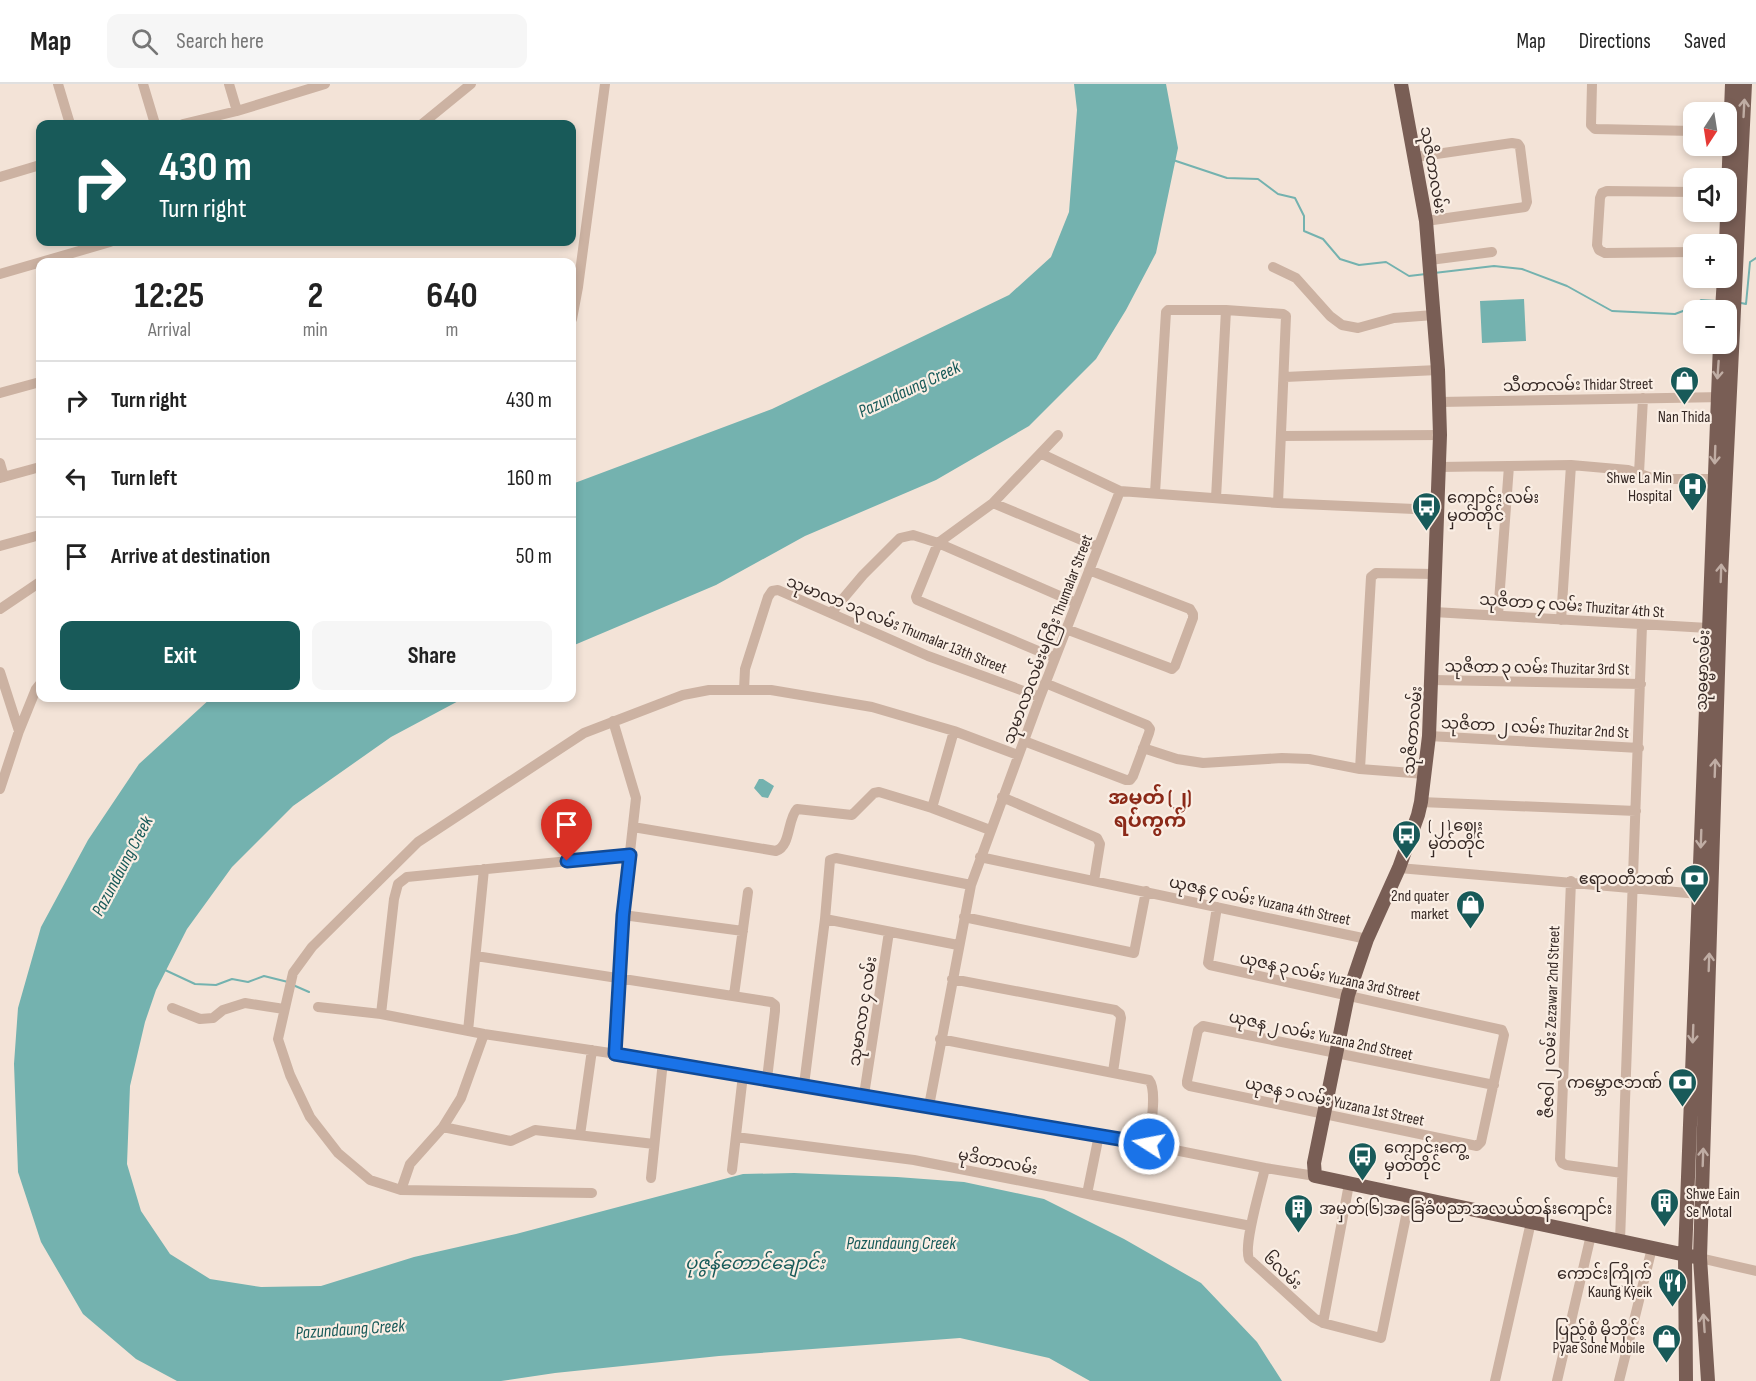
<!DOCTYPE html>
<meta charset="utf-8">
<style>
:root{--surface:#fff;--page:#f6f6f6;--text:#222;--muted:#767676;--line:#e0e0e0;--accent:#185a59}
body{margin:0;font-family:"Sofia Sans Condensed","Noto Sans Myanmar",sans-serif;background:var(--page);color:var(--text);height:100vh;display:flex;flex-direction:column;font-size:22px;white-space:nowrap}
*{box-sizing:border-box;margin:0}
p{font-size:20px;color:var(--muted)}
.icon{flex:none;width:33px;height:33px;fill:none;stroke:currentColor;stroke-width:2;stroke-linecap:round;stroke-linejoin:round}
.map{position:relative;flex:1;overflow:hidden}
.details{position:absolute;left:36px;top:174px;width:540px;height:444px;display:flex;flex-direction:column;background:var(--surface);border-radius:12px;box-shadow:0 3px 9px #0003}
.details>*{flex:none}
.guide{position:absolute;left:36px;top:36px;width:540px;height:126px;border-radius:12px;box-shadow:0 3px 9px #0003;background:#185a59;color:#fff;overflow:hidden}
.needle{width:39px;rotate:192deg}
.tools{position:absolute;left:1683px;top:18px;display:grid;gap:12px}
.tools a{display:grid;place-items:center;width:54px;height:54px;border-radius:12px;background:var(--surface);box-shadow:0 3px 9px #0003;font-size:30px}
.pin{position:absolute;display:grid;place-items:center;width:51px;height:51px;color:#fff;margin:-62px -26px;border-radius:50% 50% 50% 0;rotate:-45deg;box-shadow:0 0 6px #0007}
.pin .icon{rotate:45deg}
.me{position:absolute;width:66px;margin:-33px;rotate:281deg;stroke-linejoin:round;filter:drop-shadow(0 0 4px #0008)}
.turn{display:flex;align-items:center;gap:21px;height:126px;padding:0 24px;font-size:27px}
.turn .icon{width:78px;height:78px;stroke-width:2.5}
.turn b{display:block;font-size:42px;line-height:51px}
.eta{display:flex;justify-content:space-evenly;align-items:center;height:102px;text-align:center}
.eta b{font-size:36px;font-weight:700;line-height:42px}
.action{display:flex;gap:12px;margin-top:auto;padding:12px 24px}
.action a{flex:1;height:69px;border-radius:12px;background:var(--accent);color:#fff;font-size:24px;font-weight:700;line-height:69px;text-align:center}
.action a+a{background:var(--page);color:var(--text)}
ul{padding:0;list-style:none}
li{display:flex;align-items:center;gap:18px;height:78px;padding:0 24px;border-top:2px solid var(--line)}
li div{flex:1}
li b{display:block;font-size:22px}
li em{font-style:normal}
header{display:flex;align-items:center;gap:36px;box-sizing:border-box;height:84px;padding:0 30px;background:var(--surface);border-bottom:2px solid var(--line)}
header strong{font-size:28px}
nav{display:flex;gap:33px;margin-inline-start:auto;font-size:21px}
.search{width:420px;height:54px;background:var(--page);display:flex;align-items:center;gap:15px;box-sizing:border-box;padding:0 21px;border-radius:12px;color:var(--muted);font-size:22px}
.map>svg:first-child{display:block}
.water{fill:#74b2af}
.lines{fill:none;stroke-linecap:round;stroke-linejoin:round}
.stream{stroke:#74b2af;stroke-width:2}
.minor{stroke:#ccb2a2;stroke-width:10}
.major{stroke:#795e55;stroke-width:14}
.oneway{stroke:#c0ada4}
.route-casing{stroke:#114b97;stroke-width:15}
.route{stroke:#1a73e8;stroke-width:10}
.labels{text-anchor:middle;stroke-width:4.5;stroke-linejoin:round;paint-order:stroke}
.street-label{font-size:16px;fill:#362925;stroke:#faeee4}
.poi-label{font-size:16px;fill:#362925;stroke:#faeee4;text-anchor:end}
.water-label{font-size:18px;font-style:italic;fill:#185a59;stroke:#faeee4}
.quarter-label{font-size:20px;font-weight:bold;fill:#8b2918;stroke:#faeee4}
</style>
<header>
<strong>Map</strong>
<div class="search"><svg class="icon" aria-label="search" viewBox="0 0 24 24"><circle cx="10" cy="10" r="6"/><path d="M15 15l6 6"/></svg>Search here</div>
<nav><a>Map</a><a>Directions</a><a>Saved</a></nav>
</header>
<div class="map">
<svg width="1756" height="1297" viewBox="0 0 1756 1297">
<rect width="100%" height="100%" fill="#f3e3d7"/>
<!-- water -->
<path class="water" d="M1074,0H1166L1178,64L1156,169L1126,226L1096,275L1029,342L936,396L805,452L716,501L572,562V400L772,325L1009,211L1051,173L1069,128L1077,26Z
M1524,215L1526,257L1482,259L1480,217Z
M211,614H464L391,653L293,722L232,783L187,845L156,906L145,938L130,1002L127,1080L141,1127L170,1170L210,1195L261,1203L321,1202L414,1173L516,1150L743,1090L794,1089L897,1093L964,1098L1044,1115L1124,1155L1201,1199L1257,1258L1282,1297H1090L1049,1274L960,1254L719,1272L555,1289L501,1297H177L136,1275L83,1230L41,1158L18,1088L14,980L18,924L41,843L88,756L139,680Z
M759,695H763L774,702L768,714L762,713L754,704Z"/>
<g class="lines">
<!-- stream -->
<path class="stream" d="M1173,76L1227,94L1258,95L1278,110L1295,114L1304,132V147L1323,155L1340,175L1359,181L1386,178L1409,192L1426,190
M1434,189L1494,182L1522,185L1567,202L1612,227L1675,230L1691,224L1701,216L1717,217
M1741,219L1746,220L1750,178L1756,174
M165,886L195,900L216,901L232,895L248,898L264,892L288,898
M293,901L309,908"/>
<!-- minor -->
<path class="minor" d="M58,0L70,40
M143,0L155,40
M229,0L237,27
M1592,0L1591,41L1595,45L1694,47
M183,40L237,27L325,0
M422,40L471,0
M1416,73L1512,59L1518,60L1520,63L1527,118L1525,123L1426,137
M0,93L40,81
M1694,108L1607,107L1602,109L1600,114L1597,161L1599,166L1605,169L1694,168
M1430,176L1492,168
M1273,183L1296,194L1330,232L1342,241L1358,244L1394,234L1434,231
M0,190L110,158
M572,235L578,203L605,0
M1285,293L1438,286
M0,309L40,298
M1439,318L1724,313
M1281,352L1440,351
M1042,370L1120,407
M0,379L4,393
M1439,383L1571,381L1628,386L1655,395H1714
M1639,389L1643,314
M0,394L40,383
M1155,409L1166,228L1168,226H1226L1283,230L1286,232L1278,419
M1216,414L1226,226
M993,419L1098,463
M938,459L916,513L917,516L1055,574
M938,459L993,419L1058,351
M0,462L40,451
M0,525L40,498
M1434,528L1708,544
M831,529L863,491L900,454L913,451L938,459L1076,519
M1498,531L1509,382
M1561,536L1571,381
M1066,545L1167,583L1172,585L1175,582L1193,534V530L1190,525L1089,486
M0,588L19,647
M1433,596L1641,600
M744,606L745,585L768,513L772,507L778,506L928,572L1040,613
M613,637L636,714L623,831L615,970
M1429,652L1639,664
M1024,657L1126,696H1130L1133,692L1149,649L1150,645L1147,641L1045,599
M1143,664L1177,675L1203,679L1282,674L1309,675L1360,685L1425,690
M1360,685L1371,493L1376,489L1435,490
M0,705L19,647L36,605L40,600
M1002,713L1097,754L1100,760L1094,797
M1421,718L1636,727
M932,724L954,647
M633,743L776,767C791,762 787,736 797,725L852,731L874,709L879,708L932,724L990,746
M980,773L1367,855
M1399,784L1699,810
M1571,797L1560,1075L1562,1079L1566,1081L1622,1089
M1217,823L1208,879L1210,881L1502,946L1504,951L1481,1058L1477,1062L1190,1002L1187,1000V997L1198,946L1203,942L1494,1001
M623,831L743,847
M964,833L1134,869L1146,807
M825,835L958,861
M476,872L771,918L775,921V927L767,995
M952,895L1115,926L1120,930L1121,934L1113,988
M734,911L748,808
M318,923L381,930L484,950L663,977L1099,1051L1265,1084L1315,1092
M172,924L200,935L213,934L223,926L245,919L284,925
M381,930L394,815L398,800L407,793L630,771
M468,947L484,785
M940,955L1149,996C1158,1007 1150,1045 1149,1060
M804,1001L825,835L830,776L836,774L971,801
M864,1011L889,848
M929,1022L971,801L1040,613L1120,407L1278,419L1437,426
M443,1043L511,1057L535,1046L654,1060
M580,1051L592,966
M736,1053L914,1076L1251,1142
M1265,1084C1261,1103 1243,1160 1249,1175L1314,1234L1323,1239L1381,1254L1410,1113
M732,1086L743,991
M651,1094L663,977
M401,1106L410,1080L443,1043L461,1014L484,950
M592,1109L401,1106L370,1096L338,1069L310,1033L290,991L278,955L293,889L312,863L418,758L584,649L683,611L709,606H771L872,623L954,647L1018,671
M1087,1110L1099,1051
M1620,1157L1642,541
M1700,1174L1756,1187
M1323,1239L1349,1100
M1495,1297L1531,1138
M1557,1297L1591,1151
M1619,1297L1652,1164"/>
<!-- major -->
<path class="major" d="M1401,0L1426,137L1438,286L1440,351L1429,652L1421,718L1418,731L1399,784L1367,855L1348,911L1314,1079L1315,1092L1700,1174
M1726,160L1732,0
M1722,226L1724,194
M1686,1297L1685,1171L1720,260
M1708,1297L1700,1174L1721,492L1745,0"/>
</g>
<!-- one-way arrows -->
<defs><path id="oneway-shaft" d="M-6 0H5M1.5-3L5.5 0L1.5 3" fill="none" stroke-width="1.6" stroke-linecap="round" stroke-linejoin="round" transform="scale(1.5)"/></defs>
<g class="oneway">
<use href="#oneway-shaft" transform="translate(1744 24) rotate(-87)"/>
<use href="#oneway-shaft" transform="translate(1718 286) rotate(94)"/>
<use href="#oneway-shaft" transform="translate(1715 371) rotate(92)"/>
<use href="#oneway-shaft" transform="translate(1721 489) rotate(-88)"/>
<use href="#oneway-shaft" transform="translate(1715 684) rotate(-88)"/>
<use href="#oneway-shaft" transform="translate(1701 755) rotate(92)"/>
<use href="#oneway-shaft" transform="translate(1709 878) rotate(-88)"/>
<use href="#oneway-shaft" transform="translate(1693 950) rotate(92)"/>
<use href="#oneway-shaft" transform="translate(1703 1073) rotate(-88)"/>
<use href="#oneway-shaft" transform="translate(1704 1239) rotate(-94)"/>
</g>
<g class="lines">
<defs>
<path id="route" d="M567,777L630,771L623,831L615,970L1149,1060"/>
</defs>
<!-- route casing -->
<use href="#route" class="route-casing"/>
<!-- route -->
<use href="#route" class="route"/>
</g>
<!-- icons -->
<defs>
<symbol id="shop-pin" viewBox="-11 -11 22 30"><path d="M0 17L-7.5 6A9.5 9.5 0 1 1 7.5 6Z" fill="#185a59" stroke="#faeee4"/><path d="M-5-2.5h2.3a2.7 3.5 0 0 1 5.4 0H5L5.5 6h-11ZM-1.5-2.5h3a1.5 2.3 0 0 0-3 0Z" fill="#fff"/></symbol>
<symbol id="hospital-pin" viewBox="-11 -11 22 30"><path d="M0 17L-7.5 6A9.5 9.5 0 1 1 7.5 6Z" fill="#185a59" stroke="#faeee4"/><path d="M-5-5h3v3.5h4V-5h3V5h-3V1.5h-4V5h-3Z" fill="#fff"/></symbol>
<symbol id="bus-pin" viewBox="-11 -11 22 30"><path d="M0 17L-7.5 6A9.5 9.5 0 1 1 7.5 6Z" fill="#185a59" stroke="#faeee4"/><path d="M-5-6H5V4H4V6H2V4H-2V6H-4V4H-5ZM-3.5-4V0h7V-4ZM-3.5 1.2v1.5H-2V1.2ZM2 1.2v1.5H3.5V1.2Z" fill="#fff"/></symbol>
<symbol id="bank-pin" viewBox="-11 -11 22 30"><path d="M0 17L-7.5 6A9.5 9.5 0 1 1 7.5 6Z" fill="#185a59" stroke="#faeee4"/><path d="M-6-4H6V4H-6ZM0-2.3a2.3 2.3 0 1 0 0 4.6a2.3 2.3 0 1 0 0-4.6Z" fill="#fff"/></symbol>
<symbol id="building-pin" viewBox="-11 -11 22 30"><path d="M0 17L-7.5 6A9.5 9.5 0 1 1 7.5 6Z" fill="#185a59" stroke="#faeee4"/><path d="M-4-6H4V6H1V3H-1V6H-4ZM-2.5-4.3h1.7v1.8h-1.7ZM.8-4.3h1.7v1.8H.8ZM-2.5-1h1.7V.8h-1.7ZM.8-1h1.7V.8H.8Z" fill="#fff"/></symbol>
<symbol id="restaurant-pin" viewBox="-11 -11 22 30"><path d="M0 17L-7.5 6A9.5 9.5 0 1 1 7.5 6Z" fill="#185a59" stroke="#faeee4"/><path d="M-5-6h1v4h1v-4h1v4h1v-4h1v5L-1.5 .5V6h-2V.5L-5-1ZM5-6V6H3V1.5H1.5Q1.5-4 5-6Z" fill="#fff"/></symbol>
</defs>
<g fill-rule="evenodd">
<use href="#shop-pin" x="1668" y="280" width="33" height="45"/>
<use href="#hospital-pin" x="1676" y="386" width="33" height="45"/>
<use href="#bus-pin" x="1410" y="406" width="33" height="45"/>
<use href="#bus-pin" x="1390" y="734" width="33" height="45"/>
<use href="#bank-pin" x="1678" y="778" width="33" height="45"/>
<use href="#shop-pin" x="1454" y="804" width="33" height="45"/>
<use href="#bank-pin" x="1666" y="982" width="33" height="45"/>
<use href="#bus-pin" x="1346" y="1056" width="33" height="45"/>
<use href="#building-pin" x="1648" y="1102" width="33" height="45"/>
<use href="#building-pin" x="1282" y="1108" width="33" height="45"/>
<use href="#restaurant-pin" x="1656" y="1182" width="33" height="45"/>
<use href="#shop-pin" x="1650" y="1238" width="33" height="45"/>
</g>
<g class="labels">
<!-- street labels -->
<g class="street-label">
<text transform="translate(1434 86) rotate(80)" y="6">သုဇိတာလမ်း</text>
<text transform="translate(1578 300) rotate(-1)" y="6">သီတာလမ်း Thidar Street</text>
<text transform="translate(1572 521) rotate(4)" y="6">သုဇိတာ ၄ လမ်း Thuzitar 4th St</text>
<text transform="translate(897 540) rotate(22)" y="6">သုမာလာ ၁၃ လမ်း Thumalar 13th Street</text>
<text transform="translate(1047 555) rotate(-69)" y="6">သုမာလာလမ်းမကြီး Thumalar Street</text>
<text transform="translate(1537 583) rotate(1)" y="6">သုဇိတာ ၃ လမ်း Thuzitar 3rd St</text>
<text transform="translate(1702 586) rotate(-88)" y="6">သုဓမ္မာလမ်း</text>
<text transform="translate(1535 643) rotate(3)" y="6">သုဇိတာ ၂ လမ်း Thuzitar 2nd St</text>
<text transform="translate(1412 646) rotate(-85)" y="6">သုဇိတာလမ်း</text>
<text transform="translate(1260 816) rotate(12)" y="6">ယုဇန ၄ လမ်း Yuzana 4th Street</text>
<text transform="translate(1330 892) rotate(12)" y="6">ယုဇန ၃ လမ်း Yuzana 3rd Street</text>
<text transform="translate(862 927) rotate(-81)" y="6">သုမာလာ ၄ လမ်း</text>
<text transform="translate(1550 938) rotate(-88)" y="6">ဇီဇဝါ ၂ လမ်း Zezawar 2nd Street</text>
<text transform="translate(1321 951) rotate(12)" y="6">ယုဇန ၂ လမ်း Yuzana 2nd Street</text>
<text transform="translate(1335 1017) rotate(12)" y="6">ယုဇန ၁ လမ်း Yuzana 1st Street</text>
<text transform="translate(998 1077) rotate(11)" y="6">မုဒိတာလမ်း</text>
<text transform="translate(1283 1186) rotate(43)" y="6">၆လမ်း</text>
</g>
<!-- poi labels -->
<g class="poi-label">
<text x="1684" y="338" text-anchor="middle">Nan Thida</text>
<text x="1672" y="399">Shwe La Min<tspan x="1672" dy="18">Hospital</tspan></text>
<text x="1447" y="419" text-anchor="start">ကျောင်း လမ်း<tspan x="1447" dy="18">မှတ်တိုင်</tspan></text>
<text x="1428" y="747" text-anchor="start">( ၂ ) ဈေး<tspan x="1428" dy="18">မှတ်တိုင်</tspan></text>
<text x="1674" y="800">ဧရာဝတီဘဏ်</text>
<text x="1449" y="817">2nd quater<tspan x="1449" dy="18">market</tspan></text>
<text x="1662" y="1004">ကမ္ဘောဇဘဏ်</text>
<text x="1384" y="1069" text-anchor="start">ကျောင်းကွေ့<tspan x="1384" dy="18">မှတ်တိုင်</tspan></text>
<text x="1686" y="1115" text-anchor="start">Shwe Eain<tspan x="1686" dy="18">Se Motal</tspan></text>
<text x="1319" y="1130" text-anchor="start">အမှတ်(၆)အခြေခံပညာအလယ်တန်းကျောင်း</text>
<text x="1652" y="1195">ကောင်းကြိုက်<tspan x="1652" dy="18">Kaung Kyeik</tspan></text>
<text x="1645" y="1251">ပြည့်စုံ မိုဘိုင်း<tspan x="1645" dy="18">Pyae Sone Mobile</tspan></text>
</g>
<!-- water labels -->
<g class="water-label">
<text transform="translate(909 305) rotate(-25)" y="6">Pazundaung Creek</text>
<text transform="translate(122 782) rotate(-62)" y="6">Pazundaung Creek</text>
<text x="901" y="1165">Pazundaung Creek</text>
<text x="755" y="1185">ပုဇွန်တောင်ချောင်း</text>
<text transform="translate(350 1245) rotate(-4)" y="6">Pazundaung Creek</text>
</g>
<!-- quarter labels -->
<g class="quarter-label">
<text x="1150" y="720">အမှတ် (၂)<tspan x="1150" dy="23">ရပ်ကွက်</tspan></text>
</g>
</g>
</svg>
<div class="tools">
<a><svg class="needle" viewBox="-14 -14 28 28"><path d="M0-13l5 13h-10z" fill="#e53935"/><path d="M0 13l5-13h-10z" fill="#767676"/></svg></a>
<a><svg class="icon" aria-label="sound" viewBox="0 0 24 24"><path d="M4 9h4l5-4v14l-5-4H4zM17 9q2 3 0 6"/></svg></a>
<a>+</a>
<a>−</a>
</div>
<div class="pin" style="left:567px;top:777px;background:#d93025"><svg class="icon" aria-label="arrive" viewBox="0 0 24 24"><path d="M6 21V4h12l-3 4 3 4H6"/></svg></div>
<svg class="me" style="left:1149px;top:1060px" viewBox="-20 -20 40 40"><circle r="17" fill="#1a73e8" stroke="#fff" stroke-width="3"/><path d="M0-11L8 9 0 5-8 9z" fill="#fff"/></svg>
<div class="guide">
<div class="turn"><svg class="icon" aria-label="right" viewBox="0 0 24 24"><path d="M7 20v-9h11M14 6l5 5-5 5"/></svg><div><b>430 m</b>Turn right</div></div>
</div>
<section class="details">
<div class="eta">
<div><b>12:25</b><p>Arrival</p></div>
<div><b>2</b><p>min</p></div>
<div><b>640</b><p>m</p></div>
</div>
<ul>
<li><svg class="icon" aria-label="right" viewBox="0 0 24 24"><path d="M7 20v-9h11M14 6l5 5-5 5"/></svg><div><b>Turn right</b></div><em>430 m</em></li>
<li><svg class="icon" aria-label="left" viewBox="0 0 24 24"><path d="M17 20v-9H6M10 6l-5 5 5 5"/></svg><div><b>Turn left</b></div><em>160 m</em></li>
<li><svg class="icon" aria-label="arrive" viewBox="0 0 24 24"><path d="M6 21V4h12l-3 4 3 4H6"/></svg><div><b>Arrive at destination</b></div><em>50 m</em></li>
</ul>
<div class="action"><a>Exit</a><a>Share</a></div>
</section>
</div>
